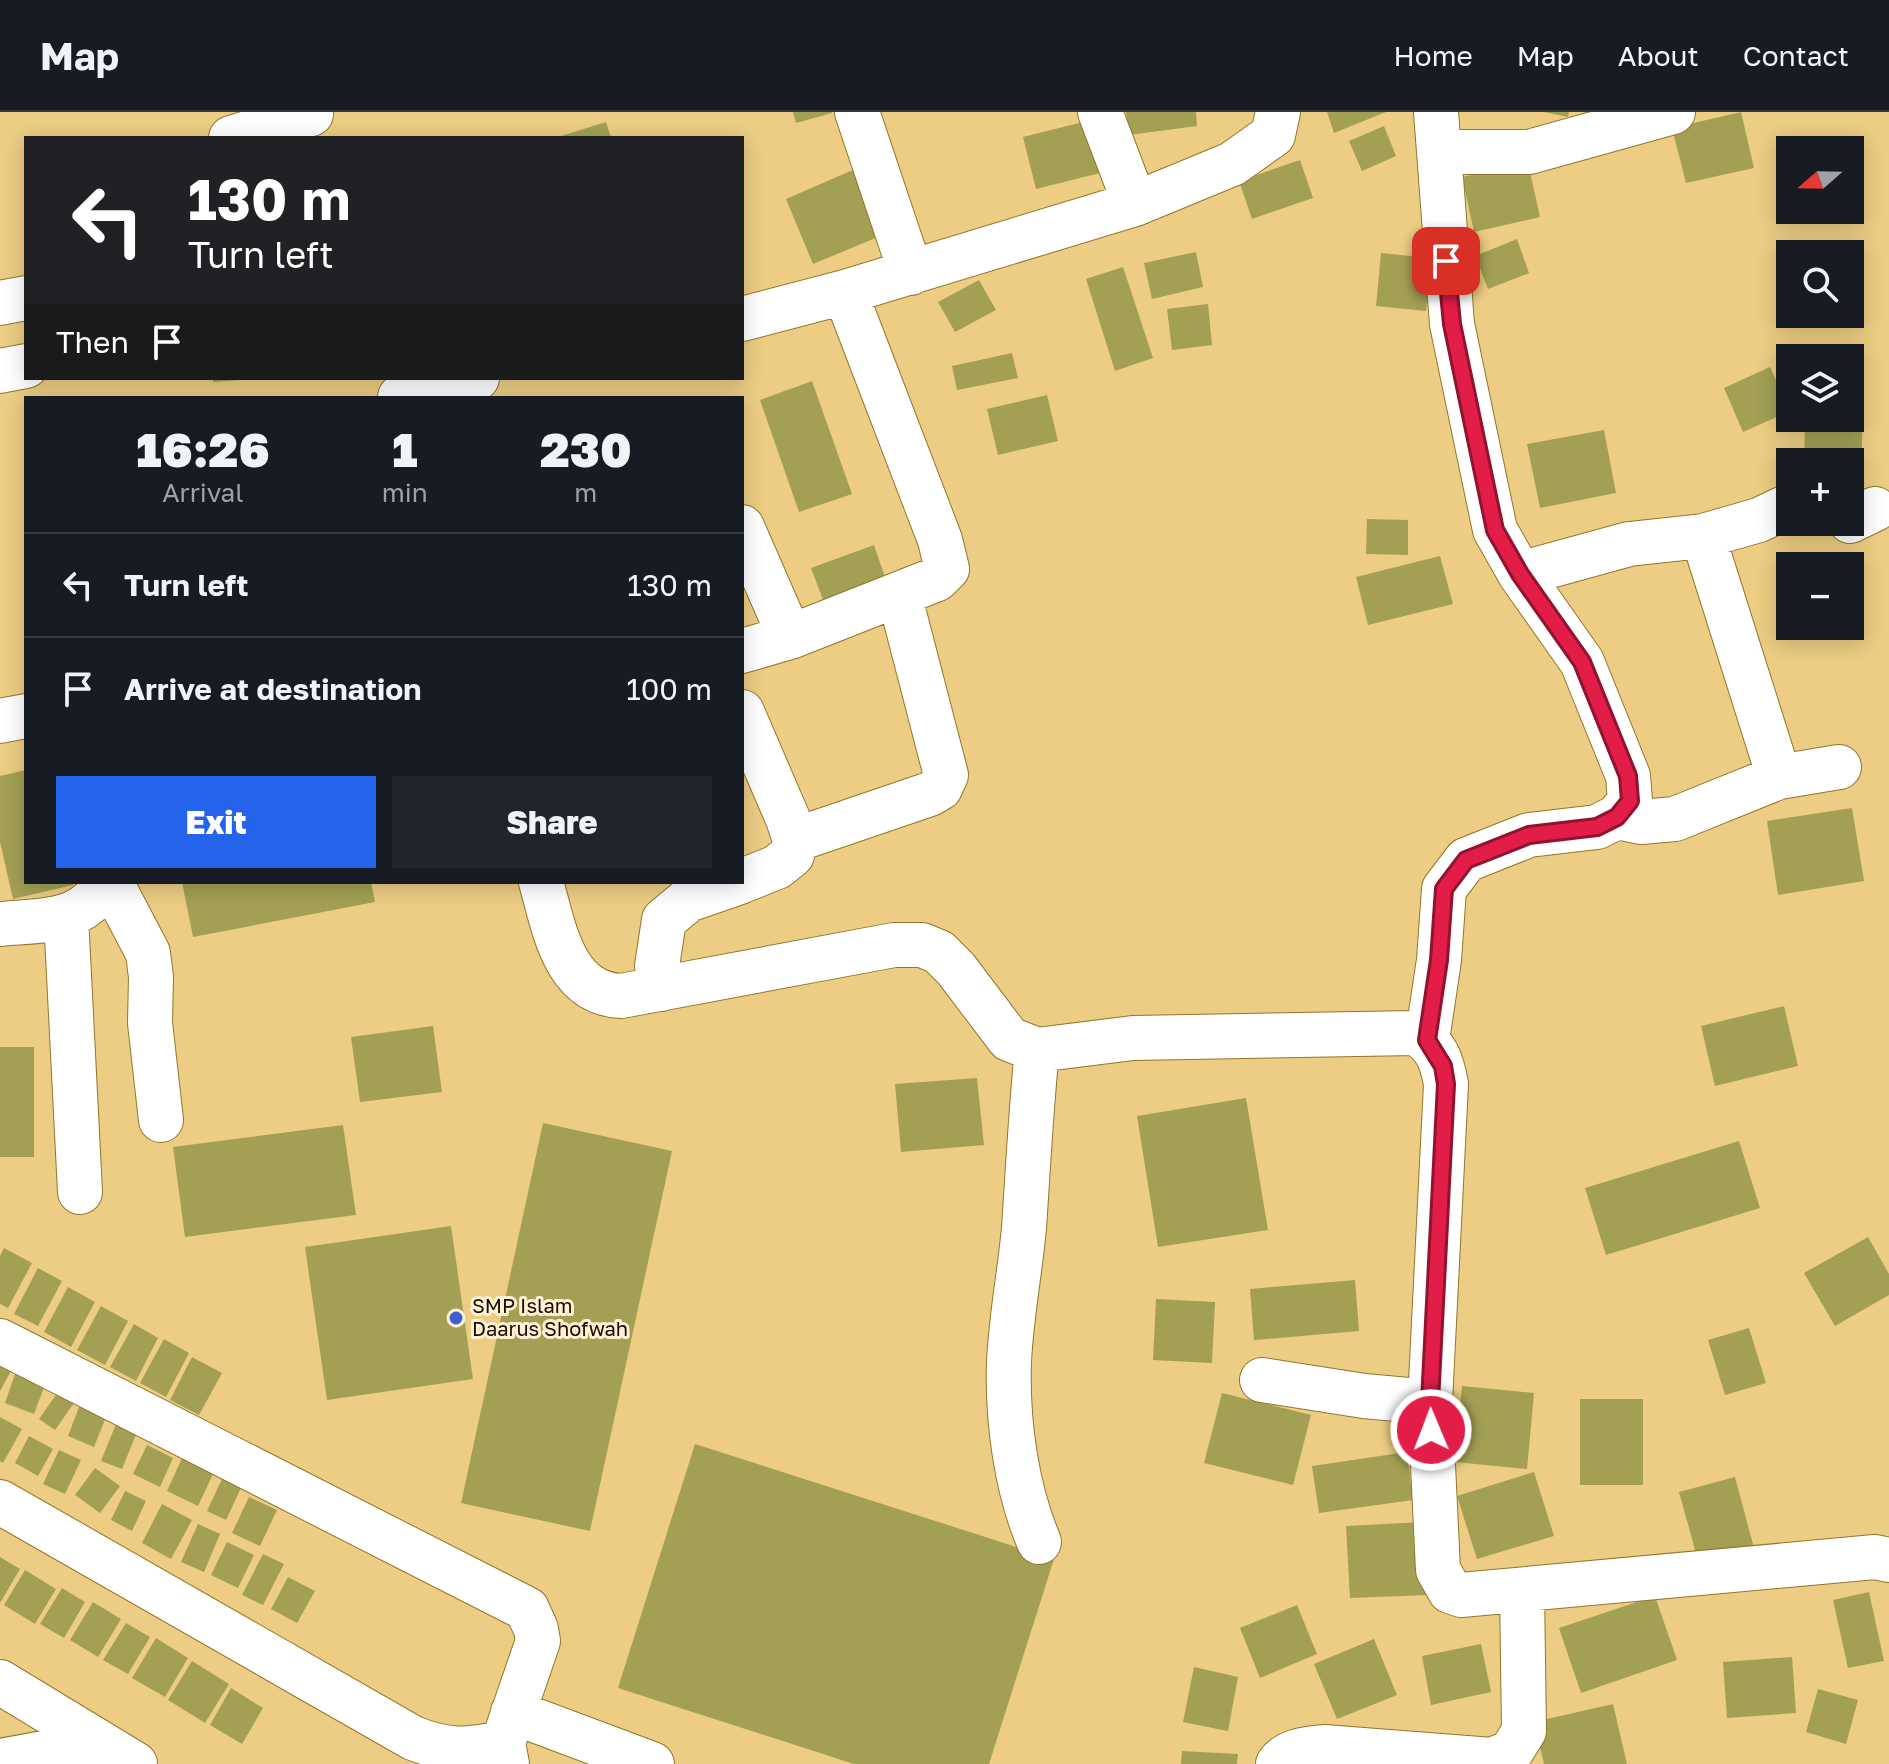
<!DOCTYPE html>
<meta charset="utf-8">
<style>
:root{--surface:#171b24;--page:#20242c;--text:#f1f3f6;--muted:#9ea1a6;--line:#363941;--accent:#2563eb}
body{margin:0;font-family:"Golos Text",sans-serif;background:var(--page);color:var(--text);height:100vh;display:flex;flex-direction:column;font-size:30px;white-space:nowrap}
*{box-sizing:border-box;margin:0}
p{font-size:26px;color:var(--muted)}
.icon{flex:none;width:44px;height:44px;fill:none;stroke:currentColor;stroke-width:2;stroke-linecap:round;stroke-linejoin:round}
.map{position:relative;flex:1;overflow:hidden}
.drawer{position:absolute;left:24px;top:284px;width:720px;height:488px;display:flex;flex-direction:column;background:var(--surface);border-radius:0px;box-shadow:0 4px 20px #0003}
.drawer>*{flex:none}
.banner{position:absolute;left:24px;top:24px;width:720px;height:244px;border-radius:0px;box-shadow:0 4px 20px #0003;background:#202124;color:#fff;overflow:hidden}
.needle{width:52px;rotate:250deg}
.fabs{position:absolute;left:1776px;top:24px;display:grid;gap:16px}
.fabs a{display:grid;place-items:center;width:88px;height:88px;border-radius:0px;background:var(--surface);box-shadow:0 4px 20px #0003;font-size:40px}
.pin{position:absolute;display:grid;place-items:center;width:68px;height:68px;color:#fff;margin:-34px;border-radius:16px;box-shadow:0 4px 12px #0006}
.me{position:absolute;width:88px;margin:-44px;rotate:359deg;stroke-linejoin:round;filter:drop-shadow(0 0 6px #0008)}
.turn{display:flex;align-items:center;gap:28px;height:168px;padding:0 32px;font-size:36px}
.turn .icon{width:104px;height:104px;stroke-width:2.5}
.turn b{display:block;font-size:56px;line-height:68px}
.then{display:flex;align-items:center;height:76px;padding:0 32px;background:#0003;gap:16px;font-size:30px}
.eta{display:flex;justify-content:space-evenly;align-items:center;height:136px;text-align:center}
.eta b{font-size:48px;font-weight:800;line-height:56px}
.action{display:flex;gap:16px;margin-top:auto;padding:16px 32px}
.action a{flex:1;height:92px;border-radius:0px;background:var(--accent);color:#fff;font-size:32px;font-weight:800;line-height:92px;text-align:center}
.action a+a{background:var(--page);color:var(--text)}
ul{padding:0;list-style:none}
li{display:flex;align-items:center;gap:24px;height:104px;padding:0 32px;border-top:2px solid var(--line)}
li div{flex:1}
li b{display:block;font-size:30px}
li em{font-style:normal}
header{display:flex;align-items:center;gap:48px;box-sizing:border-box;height:112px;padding:0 40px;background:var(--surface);border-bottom:2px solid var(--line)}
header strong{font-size:38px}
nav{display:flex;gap:44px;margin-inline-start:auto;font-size:28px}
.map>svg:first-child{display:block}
.building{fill:#a3a054}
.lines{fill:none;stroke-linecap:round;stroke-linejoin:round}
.minor-casing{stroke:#93762b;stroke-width:46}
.minor{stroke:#fff;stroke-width:44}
.route-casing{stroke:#92132f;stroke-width:20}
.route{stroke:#e11d48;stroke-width:14}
.poi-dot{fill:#3d60d1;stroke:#fdf0d4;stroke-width:3}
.labels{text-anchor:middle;stroke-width:6;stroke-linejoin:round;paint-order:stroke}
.poi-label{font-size:20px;fill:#170e00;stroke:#fdf0d4;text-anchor:start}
</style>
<header>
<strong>Map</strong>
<nav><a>Home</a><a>Map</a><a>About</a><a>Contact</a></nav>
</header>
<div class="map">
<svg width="1889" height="1652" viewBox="0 0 1889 1652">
<rect width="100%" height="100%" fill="#eccd83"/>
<!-- building -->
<path class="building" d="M793,0H832V1L796,11Z
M1126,0H1196L1197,14L1129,23Z
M1327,0H1386L1334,21Z
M1544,0H1569L1568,5Z
M1741,0L1754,56L1686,71L1672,16Z
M1099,6L1112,58L1036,77L1023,25Z
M606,10L611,26H558V25Z
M1384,14L1396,44L1362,59L1349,29Z
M1300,48L1313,86L1252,107L1239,69Z
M1528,51L1540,105L1474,120L1462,65Z
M862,54L890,120L813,152L786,87Z
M1517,127L1529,161L1488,177L1475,144Z
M1196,140L1203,175L1152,187L1144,151Z
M1381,141L1431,146L1426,199L1376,194Z
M1123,155L1153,246L1115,259L1086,167Z
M979,168L996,198L955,220L938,190Z
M1208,192L1212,233L1172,238L1167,197Z
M1012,241L1018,266L957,278L952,254Z
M1850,254L1864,255L1861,367H1850V350H1804L1805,306H1850Z
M1770,255L1790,299L1743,320L1724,276Z
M213,266H239V268L213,270Z
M812,269L852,382L799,400L760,288Z
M1047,283L1058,329L998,343L987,297Z
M1604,318L1616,381L1540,396L1527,332Z
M1367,407L1408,408V443L1366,442Z
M874,433L885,465L823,488L811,456Z
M1440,444L1453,492L1368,513L1356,465Z
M26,658V770H73V773L13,787L0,730V664Z
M1852,696L1864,769L1778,783L1767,709Z
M182,770H371L375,790L193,825Z
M1784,894L1798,954L1715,974L1701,914Z
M433,914L442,980L360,990L351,925Z
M0,935H34V1045H0Z
M977,966L984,1033L901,1040L895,972Z
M1246,986L1268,1118L1158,1135L1137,1004Z
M543,1011L672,1039L590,1419L461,1391Z
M343,1013L356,1103L185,1125L173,1035Z
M1739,1029L1760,1096L1606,1143L1585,1076Z
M451,1114L473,1267L327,1288L305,1135Z
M1868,1125L1889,1162V1183L1835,1214L1804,1161Z
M4,1136L32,1151L8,1196L0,1192V1144Z
M38,1156L62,1169L38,1214L14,1202Z
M1355,1168L1359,1219L1254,1228L1250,1177Z
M68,1175L95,1190L71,1235L44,1220Z
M1156,1187L1215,1190L1212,1251L1153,1248Z
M101,1194L128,1209L105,1253L77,1238Z
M134,1212L158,1226L136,1269L110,1255Z
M1749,1216L1766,1271L1725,1283L1708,1228Z
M164,1227L189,1241L166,1285L140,1271Z
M192,1245L222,1261L199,1303L170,1288Z
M0,1250L12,1257L0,1279Z
M16,1259L46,1270L34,1302L5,1291Z
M1462,1274L1534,1281L1527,1357L1455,1350Z
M60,1277L76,1288L55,1318L39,1307Z
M1222,1281L1311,1303L1293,1373L1204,1351Z
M1580,1287H1643V1373H1580Z
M81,1290L108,1300L94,1335L68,1324Z
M0,1305L22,1317L3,1351L0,1349Z
M116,1312L137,1320L122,1357L101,1349Z
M29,1324L53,1337L38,1364L15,1351Z
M695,1332L1054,1447L989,1652H854L618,1576Z
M147,1333L173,1346L160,1375L133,1362Z
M59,1338L81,1348L65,1382L43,1372Z
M1407,1340L1413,1388L1319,1401L1312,1354Z
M183,1344L215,1358L198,1394L167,1379Z
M95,1356L120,1374L100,1401L75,1383Z
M1534,1360L1554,1424L1477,1447L1457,1384Z
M1735,1365L1754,1436L1699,1452L1679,1380Z
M222,1367L241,1376L226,1408L207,1399Z
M125,1379L146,1389L132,1419L111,1408Z
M249,1385L277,1398L260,1434L232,1421Z
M162,1392L192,1408L171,1447L142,1431Z
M1424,1410L1427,1483L1350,1486L1346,1414Z
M198,1412L220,1422L204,1460L181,1450Z
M227,1430L254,1443L238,1476L211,1463Z
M263,1442L284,1452L263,1493L242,1483Z
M0,1445L20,1457L0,1491Z
M25,1458L56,1477L35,1512L4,1493Z
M288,1465L315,1479L297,1511L271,1497Z
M62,1476L85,1490L64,1526L40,1512Z
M1869,1480L1884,1549L1848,1556L1833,1488Z
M1655,1484L1677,1548L1581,1581L1559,1516Z
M93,1490L121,1507L98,1545L70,1528Z
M1297,1493L1317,1542L1260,1566L1240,1516Z
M126,1511L150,1525L128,1562L103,1548Z
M156,1526L188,1546L165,1585L132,1566Z
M1374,1527L1397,1583L1337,1607L1314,1552Z
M1481,1532L1491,1580L1431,1593L1422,1544Z
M1792,1545L1796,1601L1727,1606L1723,1550Z
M192,1549L229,1572L205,1611L168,1588Z
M1194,1555L1238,1565L1228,1619L1183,1610Z
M231,1576L263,1596L242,1632L210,1613Z
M1818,1577L1858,1588L1846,1632L1806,1620Z
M1613,1592L1627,1652H1544L1534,1610Z
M1182,1639L1238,1642L1237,1652H1181Z"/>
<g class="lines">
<defs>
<path id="minor" d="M857,0L911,161
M1100,0L1135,92
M231,26L311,2
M1439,40H1529L1673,0
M0,191L26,186
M742,207L845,180L1135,92L1232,52L1273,23L1278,0
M0,259L26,254
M400,285L477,266
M1850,409L1875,397
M742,415L790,525
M1703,424L1779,665
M1520,462L1629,432L1703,424L1759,408L1782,397L1790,398
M742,539L790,525L937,467L947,457L940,428L845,180
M742,600L788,707L795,728L792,743L777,755L742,769
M0,609L26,604
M1617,705L1641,710L1675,707L1779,665L1839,655
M795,728L930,682L940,676L946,663L899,482
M105,770L116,780L148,841L151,865L150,911L161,1008
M541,770C554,815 563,881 621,884L894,833H922L939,840L956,857L1009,927L1037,938L1133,926L1415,921C1436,932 1442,949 1446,972L1430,1290L1438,1458L1450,1479L1461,1483L1875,1445L1889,1448
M66,804L80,1080
M0,812C29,809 67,811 89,791
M661,877L657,854L664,808L688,788L740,770
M1427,928L1439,848L1444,777L1466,748L1529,723L1597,715L1617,705L1630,689L1628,664L1582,550L1520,462L1495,418L1452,212L1436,0
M1037,938C1031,997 1028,1056 1024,1116C1020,1160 1011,1205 1009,1250C1007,1308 1016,1376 1039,1430
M0,1229L527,1497L536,1517L538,1529L503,1631L507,1652
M1262,1268L1364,1284L1430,1290
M0,1390L413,1626C448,1640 466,1638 503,1631
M0,1570L135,1652
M513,1600L652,1652
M0,1649L99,1631
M1278,1652C1288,1638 1307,1637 1324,1635L1492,1648L1511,1640L1524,1619L1522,1478"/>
</defs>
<!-- minor casing -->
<use href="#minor" class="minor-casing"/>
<!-- minor -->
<use href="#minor" class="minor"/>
</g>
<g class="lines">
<defs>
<path id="route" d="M1431,1318L1430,1290L1446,972L1443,954L1427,928L1439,848L1444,777L1466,748L1529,723L1597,715L1617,705L1630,689L1628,664L1582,550L1520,462L1495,418L1452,212L1446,149"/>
</defs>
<!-- route casing -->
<use href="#route" class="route-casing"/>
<!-- route -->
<use href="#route" class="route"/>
</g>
<!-- markers -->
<circle class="poi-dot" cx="456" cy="1206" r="8"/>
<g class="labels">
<!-- poi labels -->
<g class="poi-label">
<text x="472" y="1201">SMP Islam<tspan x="472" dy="23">Daarus Shofwah</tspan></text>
</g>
</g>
</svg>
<div class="fabs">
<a><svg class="needle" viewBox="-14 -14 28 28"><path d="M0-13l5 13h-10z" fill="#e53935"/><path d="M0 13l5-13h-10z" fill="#9ea1a6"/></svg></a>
<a><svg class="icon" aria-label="search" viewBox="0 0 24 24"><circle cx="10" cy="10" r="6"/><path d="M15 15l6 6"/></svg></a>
<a><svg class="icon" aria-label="layers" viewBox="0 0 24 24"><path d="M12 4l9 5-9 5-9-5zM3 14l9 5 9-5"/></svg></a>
<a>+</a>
<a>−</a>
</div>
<div class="pin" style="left:1446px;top:149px;background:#d93025"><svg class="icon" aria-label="arrive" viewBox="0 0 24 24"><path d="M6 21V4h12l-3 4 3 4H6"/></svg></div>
<svg class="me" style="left:1431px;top:1318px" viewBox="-20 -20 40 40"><circle r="17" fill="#e11d48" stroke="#fff" stroke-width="3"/><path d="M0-11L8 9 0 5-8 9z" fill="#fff"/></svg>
<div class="banner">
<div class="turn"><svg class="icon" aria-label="left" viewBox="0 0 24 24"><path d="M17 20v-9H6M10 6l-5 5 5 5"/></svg><div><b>130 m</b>Turn left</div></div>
<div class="then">Then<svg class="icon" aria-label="arrive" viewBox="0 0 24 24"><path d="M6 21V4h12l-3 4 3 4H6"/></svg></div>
</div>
<section class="drawer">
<div class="eta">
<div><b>16:26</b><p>Arrival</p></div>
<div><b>1</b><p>min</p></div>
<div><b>230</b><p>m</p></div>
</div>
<ul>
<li><svg class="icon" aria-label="left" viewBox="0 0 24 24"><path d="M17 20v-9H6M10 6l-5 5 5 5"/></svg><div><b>Turn left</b></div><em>130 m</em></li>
<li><svg class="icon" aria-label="arrive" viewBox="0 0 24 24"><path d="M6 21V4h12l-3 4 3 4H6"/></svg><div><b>Arrive at destination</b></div><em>100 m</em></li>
</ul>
<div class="action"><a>Exit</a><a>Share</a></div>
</section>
</div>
